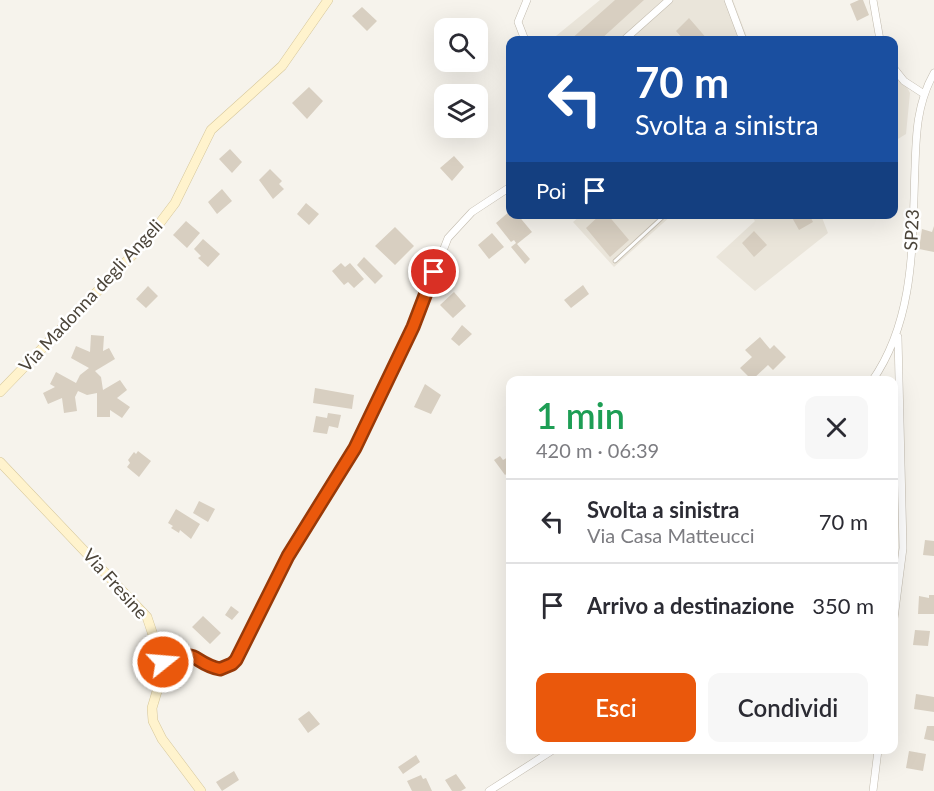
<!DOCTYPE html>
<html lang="it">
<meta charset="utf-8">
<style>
:root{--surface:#fff;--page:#f7f7f7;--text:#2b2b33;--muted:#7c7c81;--line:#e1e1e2;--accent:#ea580c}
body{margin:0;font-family:Lato,sans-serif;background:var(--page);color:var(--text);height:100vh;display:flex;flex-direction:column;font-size:22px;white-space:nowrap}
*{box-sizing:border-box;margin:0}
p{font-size:20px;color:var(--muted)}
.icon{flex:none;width:33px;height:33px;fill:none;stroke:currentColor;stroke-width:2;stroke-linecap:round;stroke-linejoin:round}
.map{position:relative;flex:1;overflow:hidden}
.sheet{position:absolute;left:506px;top:376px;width:392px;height:378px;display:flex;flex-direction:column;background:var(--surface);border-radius:12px;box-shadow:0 6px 24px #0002}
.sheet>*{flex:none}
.top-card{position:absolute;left:506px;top:36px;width:392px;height:183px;border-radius:12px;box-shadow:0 6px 24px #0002;background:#1a4fa0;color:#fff;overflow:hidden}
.buttons{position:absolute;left:434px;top:18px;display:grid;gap:12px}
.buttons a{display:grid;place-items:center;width:54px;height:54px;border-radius:12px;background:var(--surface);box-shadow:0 6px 24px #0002;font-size:30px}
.pin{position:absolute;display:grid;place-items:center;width:51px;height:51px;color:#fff;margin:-26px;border:3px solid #fff;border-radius:50%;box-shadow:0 2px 6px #0007}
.me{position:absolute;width:66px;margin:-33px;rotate:73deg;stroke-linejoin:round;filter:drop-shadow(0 0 4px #0008)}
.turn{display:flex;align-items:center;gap:21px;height:126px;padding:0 30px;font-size:27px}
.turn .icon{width:78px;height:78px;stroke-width:2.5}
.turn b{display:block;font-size:42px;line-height:51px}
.then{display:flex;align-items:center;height:57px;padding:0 30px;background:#0003;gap:12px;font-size:22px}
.round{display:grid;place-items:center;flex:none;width:63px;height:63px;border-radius:12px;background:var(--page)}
.head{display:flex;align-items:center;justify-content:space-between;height:102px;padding:0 30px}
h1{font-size:36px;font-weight:600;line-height:45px;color:#1e9e55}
.primary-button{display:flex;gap:12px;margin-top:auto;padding:12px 30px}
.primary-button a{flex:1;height:69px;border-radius:12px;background:var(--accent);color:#fff;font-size:24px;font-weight:600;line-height:69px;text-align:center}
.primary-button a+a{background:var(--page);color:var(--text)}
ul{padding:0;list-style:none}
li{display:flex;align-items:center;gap:18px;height:84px;padding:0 30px;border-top:2px solid var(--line)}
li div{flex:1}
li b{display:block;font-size:22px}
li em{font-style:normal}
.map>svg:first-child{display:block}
.residential{fill:#eae5da}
.building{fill:#d8cfc1}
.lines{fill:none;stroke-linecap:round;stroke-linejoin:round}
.lane-casing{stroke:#c2bbae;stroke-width:4.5}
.street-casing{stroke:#c2bbae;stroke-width:8}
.secondary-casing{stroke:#d6c79b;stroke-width:10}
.lane{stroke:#fff;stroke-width:3}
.street{stroke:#fff;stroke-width:7}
.secondary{stroke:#fff3cd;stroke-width:9}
.route-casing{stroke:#983908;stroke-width:15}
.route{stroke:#ea580c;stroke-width:10}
.labels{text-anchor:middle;stroke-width:5;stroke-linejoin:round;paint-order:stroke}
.street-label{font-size:18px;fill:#4b4439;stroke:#fff}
</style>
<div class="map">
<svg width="934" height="791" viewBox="0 0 934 791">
<rect width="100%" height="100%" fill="#f6f3ec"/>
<!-- residential -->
<path class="residential" d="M600,0H733L748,40H551Z
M892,58L910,93L906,134L893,142Z
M581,215H672L614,267L573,222Z
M750,215H821L828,233L755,291L716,257L755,221Z"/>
<!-- building -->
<path class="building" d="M615,0H644L600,40H570Z
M859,0H863L869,15L857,21L850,4Z
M362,7L377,21L367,31L352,16Z
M689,18L708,40H684L676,31Z
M309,87L323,101L307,119L292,103Z
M230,149L242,162L232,173L219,159Z
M454,156L464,167L452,181L440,168Z
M270,169L282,181L279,184L284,189L273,199L259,180Z
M222,189L232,201L217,214L208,202Z
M306,203L319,214L309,225L297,214Z
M510,211V214H517L532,232L517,244L530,259L525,264L511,247L516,243L514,240L511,242L496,223Z
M601,214H607L629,240L610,257L586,228Z
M790,214H809L813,222L799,230Z
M186,221L200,233L187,248L173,235Z
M934,226V252L919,249L922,229L932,232Z
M395,227L414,246L395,265L375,246Z
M754,231L767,245L754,257L742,243Z
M492,233L504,247L489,259L478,245Z
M203,239L220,254L208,267L198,258L201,256L194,249Z
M364,257L383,276L375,284L357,265Z
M341,263L345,267L350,263L364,279L354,288L348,282L344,285L332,271Z
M583,285L589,294L571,308L564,300Z
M148,286L158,296L146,308L136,299Z
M454,292L466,306L453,318L440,305Z
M462,325L472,334L459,346L451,339Z
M91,335L104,336L103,351L109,348L115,359L95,371L101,377L103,390L120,380L127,390L117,398L130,407L122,418L110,410V417H97V393L87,395L78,391L75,397L77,411L64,413L62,398L48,404L43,393L55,387L50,384L56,372L76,383L80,375L89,368L71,358L76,346L90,352Z
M760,337L770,349L774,345L786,357L773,370L768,365L752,380L740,368L752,357L745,350Z
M425,384L441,395L431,414L414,407Z
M315,388L354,395L352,409L313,403Z
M328,413L341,415L338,428L329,426L327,434L313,432L316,416L327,418Z
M138,451L151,461L139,477L127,467L130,463L128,460L134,452L136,454Z
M510,451V471L505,475L494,460L500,456L503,460L510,456L507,453Z
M199,501L215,509L208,522L193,513Z
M176,509L200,524L191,539L180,530L179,533L171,528L173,526L168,523Z
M925,540L934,541V556L923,555Z
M929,595H934V614H918L919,596L929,598Z
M231,606L239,612L232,620L225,615Z
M203,616L221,633L210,644L192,627Z
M915,630L930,631L928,646L913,645Z
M916,694L934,697V712L914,709Z
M309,711L320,724L308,733L298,719Z
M927,726H934V741L924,739Z
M909,751L926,754L923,771L906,768Z
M416,755L420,762L403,774L398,767Z
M234,771L239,780L222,791L216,782Z
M456,774L466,788L461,791H452L445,780Z
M421,775L423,779L426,778L432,791H412L407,781Z"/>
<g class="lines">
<defs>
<path id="lane" d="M615,261L666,214"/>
<path id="street" d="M728,0L743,40
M873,0L880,40
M525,40L518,22L527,0
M624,40L669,0
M892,66L904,81L924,94
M872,381C916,318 912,241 915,167C916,134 917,103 934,73
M892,634L903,548L898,337
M164,668L184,655L195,657L221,669L232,664L236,660L288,556L355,448L413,327L448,238L472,212L510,187
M489,791L553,750
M873,791L878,750"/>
<path id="secondary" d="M0,392L147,240L175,203L211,130L282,66L328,0
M0,462L147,617L164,668L152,708L153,721L162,739L201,791"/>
</defs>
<!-- lane casing -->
<use href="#lane" class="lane-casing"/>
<!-- street casing -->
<use href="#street" class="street-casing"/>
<!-- secondary casing -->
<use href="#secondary" class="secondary-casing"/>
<!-- lane -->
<use href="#lane" class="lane"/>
<!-- street -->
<use href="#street" class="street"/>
<!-- secondary -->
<use href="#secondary" class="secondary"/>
</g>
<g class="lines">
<defs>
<path id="route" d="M163,662L164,668C198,643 190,663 220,669L232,664L236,660L288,556L355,448L413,327L434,272"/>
</defs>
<!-- route casing -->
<use href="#route" class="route-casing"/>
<!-- route -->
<use href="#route" class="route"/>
</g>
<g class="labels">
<!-- street labels -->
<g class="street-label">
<text transform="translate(912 230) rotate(-87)" y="6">SP23</text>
<text transform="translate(91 296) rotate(-47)" y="6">Via Madonna degli Angeli</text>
<text transform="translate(115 584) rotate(48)" y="6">Via Fresine</text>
</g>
</g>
</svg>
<div class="buttons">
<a><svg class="icon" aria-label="search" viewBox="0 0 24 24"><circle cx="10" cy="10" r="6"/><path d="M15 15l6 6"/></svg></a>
<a><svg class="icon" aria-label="layers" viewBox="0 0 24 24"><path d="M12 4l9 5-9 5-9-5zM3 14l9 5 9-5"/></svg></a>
</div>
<div class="pin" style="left:434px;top:272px;background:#d93025"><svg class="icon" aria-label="arrive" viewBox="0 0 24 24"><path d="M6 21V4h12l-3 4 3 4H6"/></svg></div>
<svg class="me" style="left:163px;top:662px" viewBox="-20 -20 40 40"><circle r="17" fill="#ea580c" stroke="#fff" stroke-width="3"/><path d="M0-11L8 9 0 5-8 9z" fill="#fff"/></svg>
<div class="top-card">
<div class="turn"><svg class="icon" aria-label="left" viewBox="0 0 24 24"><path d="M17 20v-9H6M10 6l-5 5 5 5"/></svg><div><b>70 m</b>Svolta a sinistra</div></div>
<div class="then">Poi<svg class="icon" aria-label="arrive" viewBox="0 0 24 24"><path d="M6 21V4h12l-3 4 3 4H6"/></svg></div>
</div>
<section class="sheet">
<div class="head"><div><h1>1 min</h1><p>420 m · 06:39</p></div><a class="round"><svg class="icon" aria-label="close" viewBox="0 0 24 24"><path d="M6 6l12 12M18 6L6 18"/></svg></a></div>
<ul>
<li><svg class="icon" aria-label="left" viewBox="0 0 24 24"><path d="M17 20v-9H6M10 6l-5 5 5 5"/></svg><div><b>Svolta a sinistra</b><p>Via Casa Matteucci</p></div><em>70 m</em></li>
<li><svg class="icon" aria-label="arrive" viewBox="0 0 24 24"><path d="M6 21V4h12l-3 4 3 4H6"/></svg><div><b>Arrivo a destinazione</b></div><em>350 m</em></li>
</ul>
<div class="primary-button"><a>Esci</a><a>Condividi</a></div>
</section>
</div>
